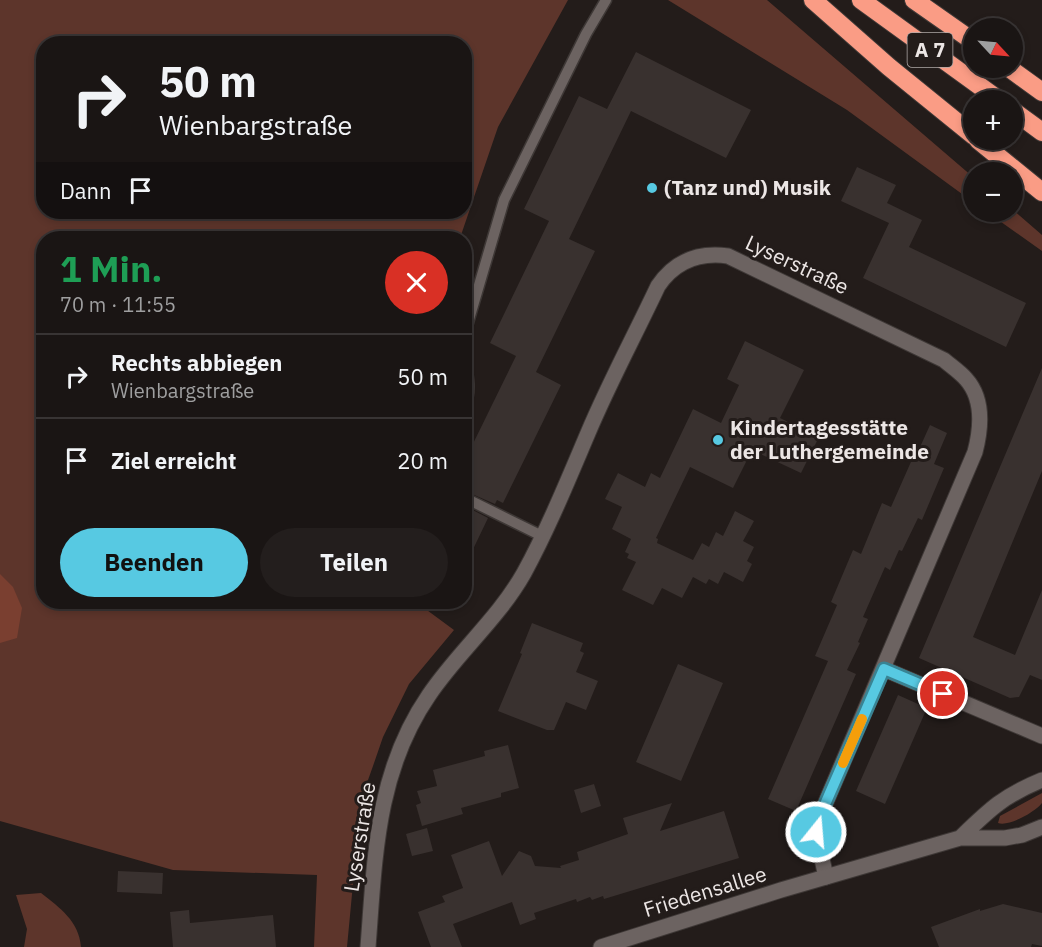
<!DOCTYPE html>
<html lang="de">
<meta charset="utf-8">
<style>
:root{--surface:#1a1514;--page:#231e1d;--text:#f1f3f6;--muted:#9f9fa0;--line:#383434;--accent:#57c9e2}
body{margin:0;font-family:"IBM Plex Sans",sans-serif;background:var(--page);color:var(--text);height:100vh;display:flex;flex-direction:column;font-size:22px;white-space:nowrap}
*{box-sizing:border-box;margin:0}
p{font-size:20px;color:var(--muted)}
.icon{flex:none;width:33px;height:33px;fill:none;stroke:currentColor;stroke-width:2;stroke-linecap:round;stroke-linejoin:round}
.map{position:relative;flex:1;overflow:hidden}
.drawer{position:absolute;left:36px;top:231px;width:436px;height:378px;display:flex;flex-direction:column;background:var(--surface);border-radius:24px;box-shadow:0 3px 9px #0003,0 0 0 2px var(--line)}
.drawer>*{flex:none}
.hud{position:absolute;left:36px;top:36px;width:436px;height:183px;border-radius:24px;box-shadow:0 3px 9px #0003,0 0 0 2px var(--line);background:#1a1514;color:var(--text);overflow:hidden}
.needle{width:39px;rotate:116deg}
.tools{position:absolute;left:963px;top:18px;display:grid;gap:12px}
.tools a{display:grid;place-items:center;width:60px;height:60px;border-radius:50%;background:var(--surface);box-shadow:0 3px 9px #0003,0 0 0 2px var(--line);font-size:30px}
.pin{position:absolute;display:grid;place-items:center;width:51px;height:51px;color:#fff;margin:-26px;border:3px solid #fff;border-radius:50%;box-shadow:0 2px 6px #0007}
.me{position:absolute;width:66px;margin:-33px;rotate:17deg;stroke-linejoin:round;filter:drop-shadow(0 0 4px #0008)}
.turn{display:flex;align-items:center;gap:21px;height:126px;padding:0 24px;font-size:27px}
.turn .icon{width:78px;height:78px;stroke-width:2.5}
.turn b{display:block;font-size:42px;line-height:51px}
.then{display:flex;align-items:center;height:57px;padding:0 24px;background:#0003;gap:12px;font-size:22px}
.round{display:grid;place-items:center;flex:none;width:63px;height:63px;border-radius:32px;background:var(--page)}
.headline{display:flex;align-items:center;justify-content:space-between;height:102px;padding:0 24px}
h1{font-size:36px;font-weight:800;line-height:45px;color:#1e9e55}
.button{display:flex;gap:12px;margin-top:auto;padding:12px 24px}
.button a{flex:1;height:69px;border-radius:36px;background:var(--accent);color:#111;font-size:24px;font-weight:800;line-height:69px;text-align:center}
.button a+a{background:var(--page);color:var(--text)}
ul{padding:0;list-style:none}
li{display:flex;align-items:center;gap:18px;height:84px;padding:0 24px;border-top:2px solid var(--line)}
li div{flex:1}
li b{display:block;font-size:22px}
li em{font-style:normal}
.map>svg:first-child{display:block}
.green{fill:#5d352b;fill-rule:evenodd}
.water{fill:#7a3f30}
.building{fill:#39312f}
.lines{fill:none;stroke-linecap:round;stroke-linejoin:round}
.service-casing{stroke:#3e3836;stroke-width:13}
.minor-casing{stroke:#3e3836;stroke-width:17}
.tertiary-casing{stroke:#3e3836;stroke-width:17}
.motorway-casing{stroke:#3e3836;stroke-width:20}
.service{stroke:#6c6361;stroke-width:10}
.minor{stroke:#6c6361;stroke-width:15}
.tertiary{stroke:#6c6361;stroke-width:15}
.motorway{stroke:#fa9c85;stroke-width:18}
.route-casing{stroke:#398393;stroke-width:15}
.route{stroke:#57c9e2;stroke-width:10}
.slow{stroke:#f59e0b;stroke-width:10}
.poi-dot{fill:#57c9e2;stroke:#231c1a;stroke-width:2}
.labels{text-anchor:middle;stroke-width:6;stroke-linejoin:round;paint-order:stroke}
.shield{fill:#231c1a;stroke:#b0a9a8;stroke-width:1.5}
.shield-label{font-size:20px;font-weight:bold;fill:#ece6e5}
.poi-label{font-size:21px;font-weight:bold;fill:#ece6e5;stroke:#231c1a;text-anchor:start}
.street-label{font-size:21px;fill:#ece6e5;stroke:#231c1a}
</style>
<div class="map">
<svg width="1042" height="947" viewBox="0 0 1042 947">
<rect width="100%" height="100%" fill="#231c1a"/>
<!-- green -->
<path class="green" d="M0,0H568L498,127L460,238H44V602H416L454,630L409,684L383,737L373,766L363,794L358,831L347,947H314L317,875L173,870L0,821ZM44,44H465V212H44Z
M668,0H767L973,177V202L847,110Z
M1013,210L1042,235V251L987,212Z
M1042,793V803C1035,812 1009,827 998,823L1000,816Z
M41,893C60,908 79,921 81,947H24L27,929L16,895Z"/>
<!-- water -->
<path class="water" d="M0,574L13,587L22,608L17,638L0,643Z"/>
<!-- building -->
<path class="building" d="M636,52L751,110L726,158L631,111L569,239L595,251L536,372L561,385L503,503L497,500L495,504L465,491V460L516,356L490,343L549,221L524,209L579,96L607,109Z
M857,167L896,185L887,203L922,220L909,247L1026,303L1006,347L863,278L889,223L841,201Z
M745,341L804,370L780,418L819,437L801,473L752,450L733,488L690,467L656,538L658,539L657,543L693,560L702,543L709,547L716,532L723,536L735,511L754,521L743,541L754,547L747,561L752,564L743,582L724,572L718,584L709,579L706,584L693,577L682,598L662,588L653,605L622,590L636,562L627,558L629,554L625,552L631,539L612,529L622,507L605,499L618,473L645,487L651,473L660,478L693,409L721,423L739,385L727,379Z
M1042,368V471L973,637L1015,655L1042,590V680L1030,675L1019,697L1010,698L919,658Z
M930,425L947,433L934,464L944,468L922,520L918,518L902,551L899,550L890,570L885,567L863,617L868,619L858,642L860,643L847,670L856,674L796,811L768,799L828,661L815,656L837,605L831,602L853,550L861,554L882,503L891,507L914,455L916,456Z
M465,506L488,518L465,566Z
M532,623L583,643L580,651L584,653L576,672L598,681L586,710L566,702L554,730H547L498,711L522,654L520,653Z
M678,664L723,683L681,781L636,762Z
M898,695L927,708L885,804L856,791Z
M508,745L519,788L501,793V797L461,808L463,814L422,826L416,805L421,803L417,791L437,786L433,770L485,756L484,751Z
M594,784L601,806L581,813L574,790Z
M672,803L660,831L724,811L739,858L604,899L603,896L592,900L590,897L577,902L576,899L534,913L536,919L520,925L512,902L453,924L462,947H431L418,912L445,902L442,896L463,888L451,855L489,841L502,876L519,851L531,856L535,866L561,868L560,866L579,860L577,852L628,834L623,818Z
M427,828L433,851L412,856L406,834Z
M118,871L163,873L162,894L117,892Z
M1003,904L1042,913V946L1032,944L1031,947H939L931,927L980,909V911Z
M189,910L190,923L273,915L276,947H173L170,912Z"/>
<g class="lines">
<defs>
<path id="service" d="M465,333L504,200L586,34L606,0
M465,360C468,376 471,391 465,406
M465,498L542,536"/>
<path id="minor" d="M884,669L1042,736
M368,947C375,857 376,772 429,695C458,652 498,619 524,573C548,529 568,480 588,433C609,383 635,335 658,286C675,261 699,252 728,256L944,360C951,366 960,372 966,379C984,399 981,429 975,452L823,809L816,832L826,877"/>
<path id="tertiary" d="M960,838C990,809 1003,796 1042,780
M601,947L781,890L960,838H1005L1022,835L1042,827"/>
<path id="motorway" d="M813,0L889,67L974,136
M861,0L999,100
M914,0L974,42
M1009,68L1042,92
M1012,110L1042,132
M978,140L1042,192"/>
</defs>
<!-- service casing -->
<use href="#service" class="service-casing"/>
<!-- minor casing -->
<use href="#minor" class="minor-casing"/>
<!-- tertiary casing -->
<use href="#tertiary" class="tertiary-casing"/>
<!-- motorway casing -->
<use href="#motorway" class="motorway-casing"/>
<!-- service -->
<use href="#service" class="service"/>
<!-- minor -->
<use href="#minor" class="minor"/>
<!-- tertiary -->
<use href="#tertiary" class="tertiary"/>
<!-- motorway -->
<use href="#motorway" class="motorway"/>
</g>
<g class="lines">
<defs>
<path id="route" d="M816,832L823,809L884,669L943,694"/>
</defs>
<!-- route casing -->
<use href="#route" class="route-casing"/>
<!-- route -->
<use href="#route" class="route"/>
<!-- slow -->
<path class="slow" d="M843,763L862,719"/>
</g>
<!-- markers -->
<g class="poi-dot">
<circle cx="652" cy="188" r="6"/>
<circle cx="718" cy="440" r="6"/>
</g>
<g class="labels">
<!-- shield labels -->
<rect class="shield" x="907.5" y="33" width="45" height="34" rx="4.5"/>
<g class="shield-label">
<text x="930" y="57">A 7</text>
</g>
<!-- poi labels -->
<g class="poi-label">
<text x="664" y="195">(Tanz und) Musik</text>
<text x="730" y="435">Kindertagesstätte<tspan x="730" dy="24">der Luthergemeinde</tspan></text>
</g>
<!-- street labels -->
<g class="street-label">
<text transform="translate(797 265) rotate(25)" y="7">Lyserstraße</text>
<text transform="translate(360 837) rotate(-81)" y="7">Lyserstraße</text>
<text transform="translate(705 892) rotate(-17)" y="7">Friedensallee</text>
</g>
</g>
</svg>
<div class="tools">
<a><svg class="needle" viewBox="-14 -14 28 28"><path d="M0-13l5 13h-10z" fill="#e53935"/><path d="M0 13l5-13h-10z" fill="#9f9fa0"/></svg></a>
<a>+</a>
<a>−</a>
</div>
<div class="pin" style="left:943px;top:694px;background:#d93025"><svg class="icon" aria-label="arrive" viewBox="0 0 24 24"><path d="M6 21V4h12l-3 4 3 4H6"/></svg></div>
<svg class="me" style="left:816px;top:832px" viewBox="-20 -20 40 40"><circle r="17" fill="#57c9e2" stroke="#fff" stroke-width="3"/><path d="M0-11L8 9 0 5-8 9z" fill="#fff"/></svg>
<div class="hud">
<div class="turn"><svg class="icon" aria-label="right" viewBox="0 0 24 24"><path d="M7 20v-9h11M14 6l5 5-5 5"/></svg><div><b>50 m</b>Wienbargstraße</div></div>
<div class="then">Dann<svg class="icon" aria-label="arrive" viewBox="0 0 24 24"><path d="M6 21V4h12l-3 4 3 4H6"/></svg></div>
</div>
<section class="drawer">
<div class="headline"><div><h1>1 Min.</h1><p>70 m · 11:55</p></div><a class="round" style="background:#d93025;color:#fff"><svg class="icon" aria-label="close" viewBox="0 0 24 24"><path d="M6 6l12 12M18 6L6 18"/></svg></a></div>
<ul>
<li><svg class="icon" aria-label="right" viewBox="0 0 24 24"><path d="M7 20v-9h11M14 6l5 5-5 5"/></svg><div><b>Rechts abbiegen</b><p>Wienbargstraße</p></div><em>50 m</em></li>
<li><svg class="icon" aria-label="arrive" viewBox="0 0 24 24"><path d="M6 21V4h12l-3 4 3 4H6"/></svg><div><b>Ziel erreicht</b></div><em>20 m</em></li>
</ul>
<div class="button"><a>Beenden</a><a>Teilen</a></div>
</section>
</div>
